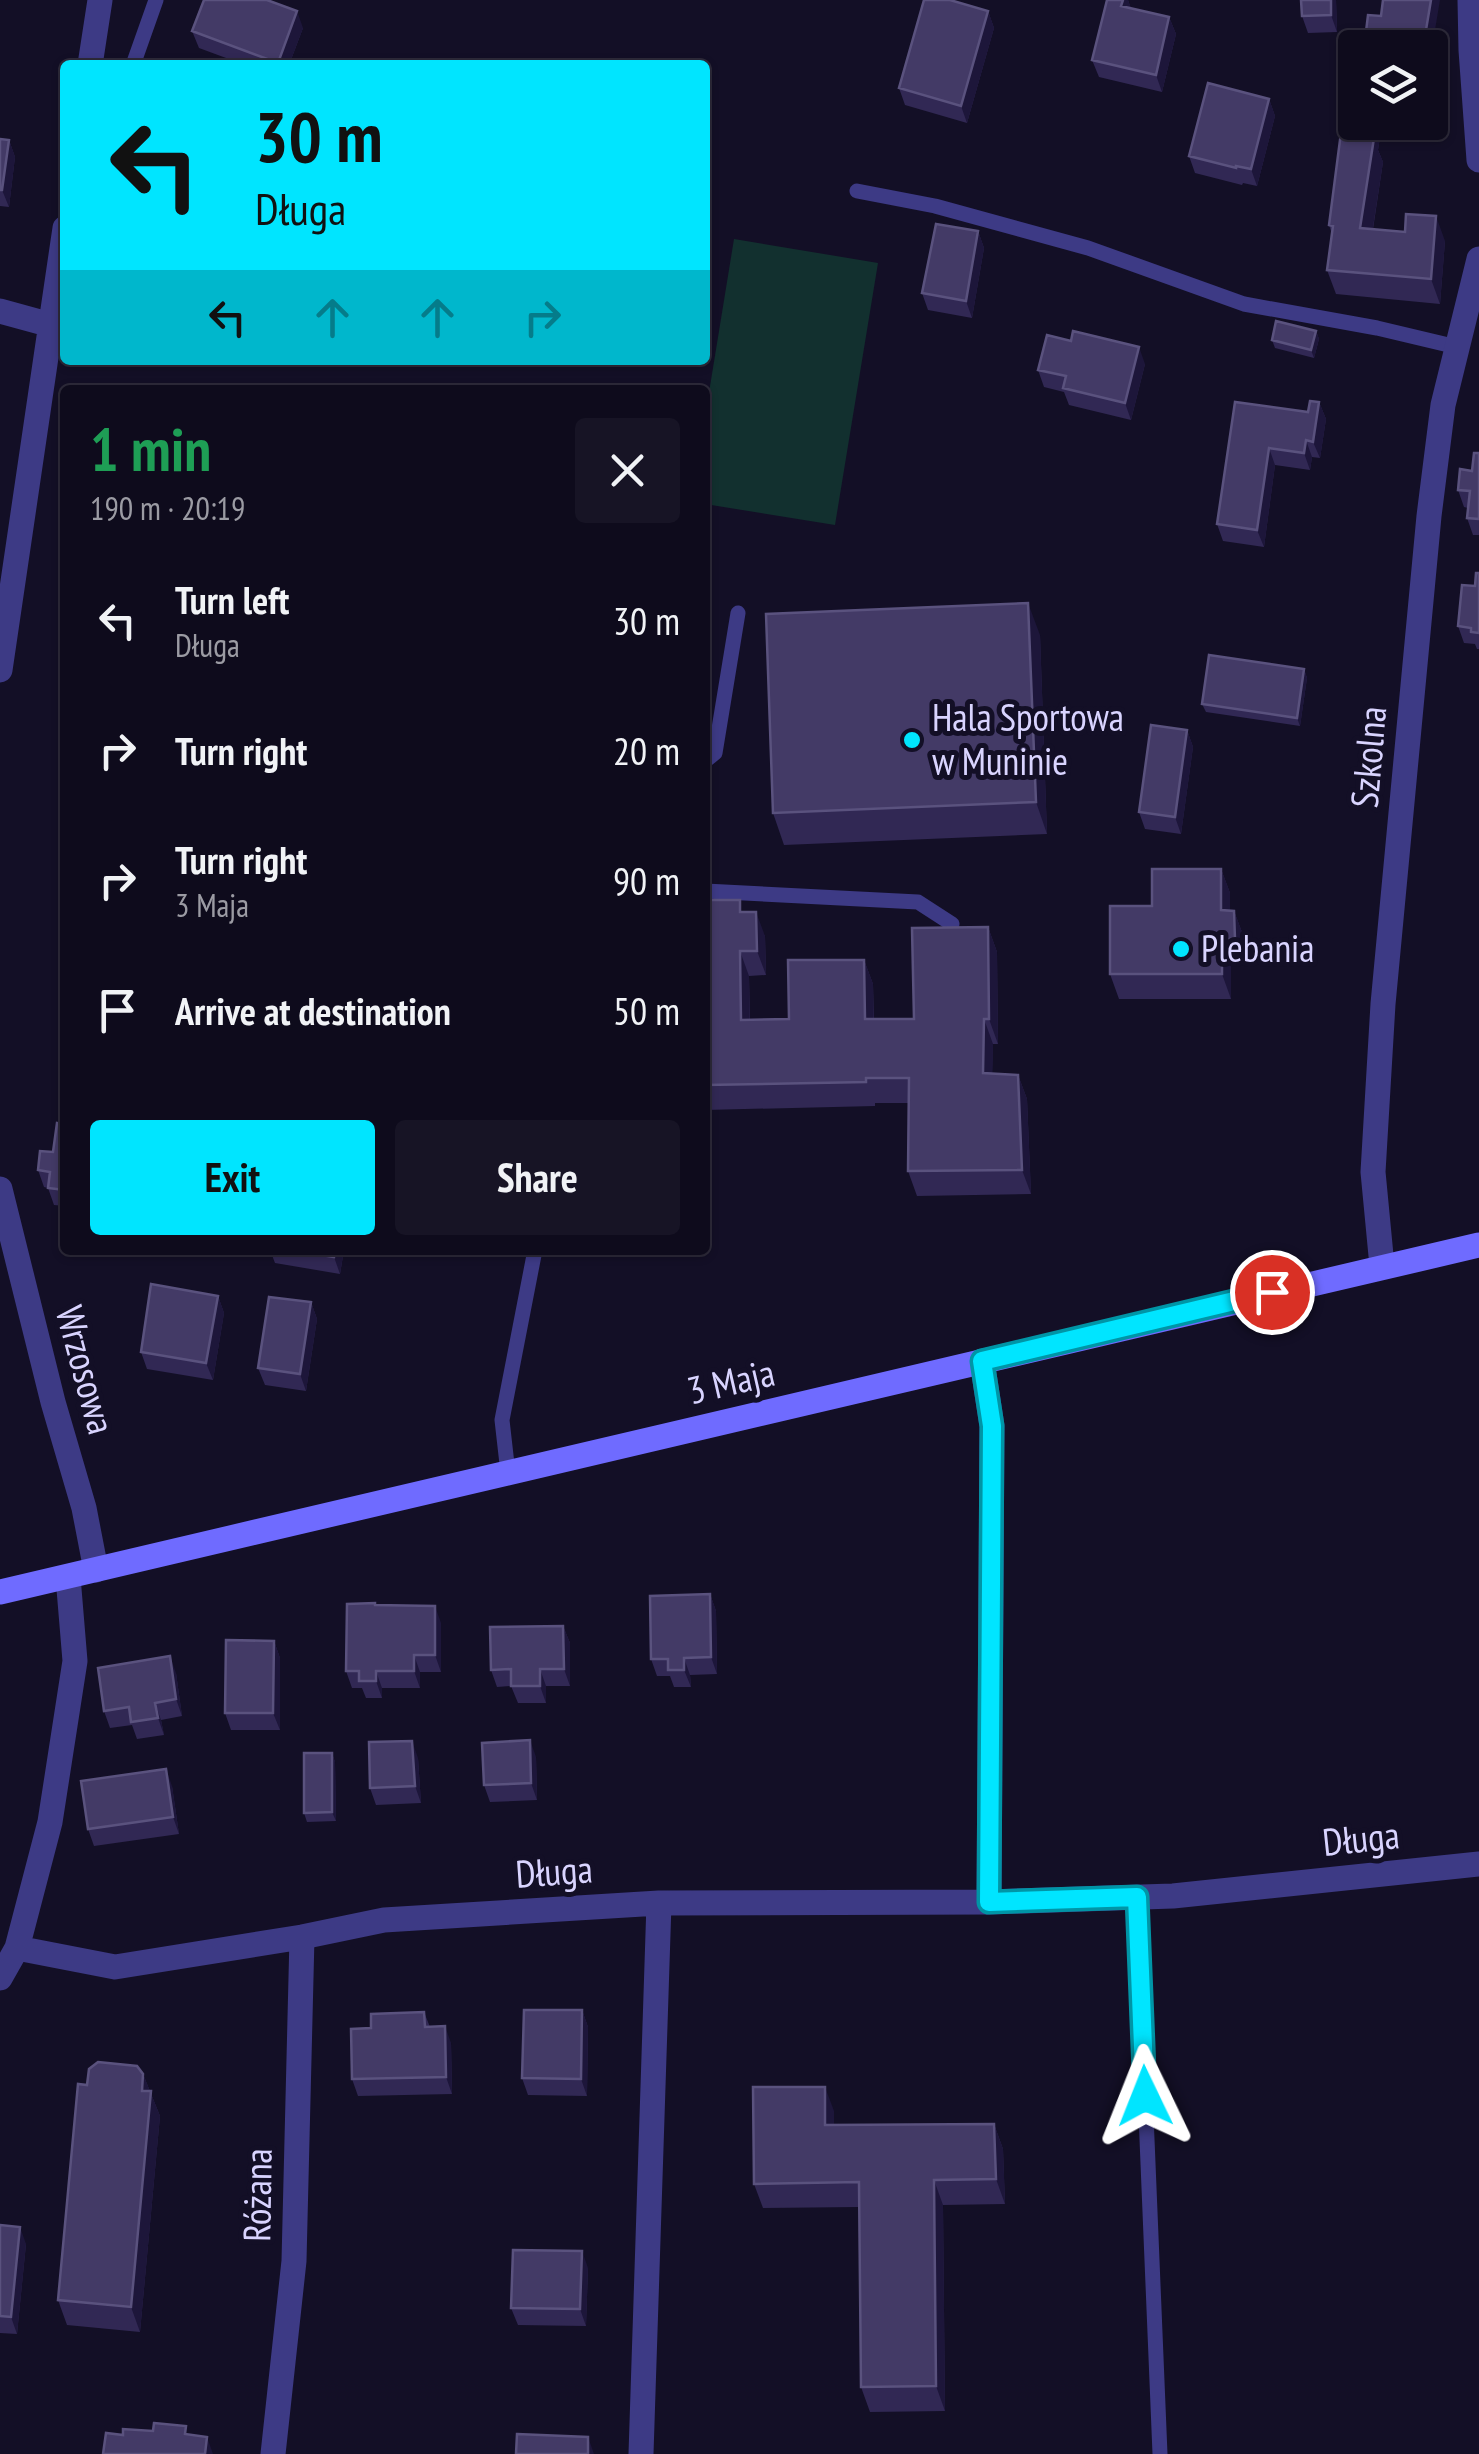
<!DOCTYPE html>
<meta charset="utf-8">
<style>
:root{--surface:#0e0b1c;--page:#171425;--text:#f1f3f6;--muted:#9b9ba3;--line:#2e2b3b;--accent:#00e5ff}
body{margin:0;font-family:"PT Sans Narrow",sans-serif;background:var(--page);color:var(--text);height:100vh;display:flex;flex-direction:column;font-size:38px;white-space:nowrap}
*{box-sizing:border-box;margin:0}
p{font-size:32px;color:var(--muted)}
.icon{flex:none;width:55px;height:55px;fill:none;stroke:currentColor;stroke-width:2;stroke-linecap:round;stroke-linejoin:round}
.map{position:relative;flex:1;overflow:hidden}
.side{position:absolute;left:60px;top:385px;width:650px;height:870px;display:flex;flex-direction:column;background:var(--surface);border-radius:10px;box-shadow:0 2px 8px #0004,0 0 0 2px var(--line)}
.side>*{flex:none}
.guide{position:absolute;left:60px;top:60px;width:650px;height:305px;border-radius:10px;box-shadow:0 2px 8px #0004,0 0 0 2px var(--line);background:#00e5ff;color:#111;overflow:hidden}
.controls{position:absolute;left:1338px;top:30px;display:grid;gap:20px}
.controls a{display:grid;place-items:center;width:110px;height:110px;border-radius:10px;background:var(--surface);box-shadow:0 2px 8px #0004,0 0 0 2px var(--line);font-size:50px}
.pin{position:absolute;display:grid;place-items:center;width:85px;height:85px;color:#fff;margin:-42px;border:5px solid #fff;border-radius:50%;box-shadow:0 2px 10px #0007}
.me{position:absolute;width:110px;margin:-55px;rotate:358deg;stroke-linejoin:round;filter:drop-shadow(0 0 8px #0008)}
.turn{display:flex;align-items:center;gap:35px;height:210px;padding:0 30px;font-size:45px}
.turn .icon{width:130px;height:130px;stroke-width:2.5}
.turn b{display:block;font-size:70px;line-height:85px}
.lanes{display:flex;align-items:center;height:95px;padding:0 30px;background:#0003;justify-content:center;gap:50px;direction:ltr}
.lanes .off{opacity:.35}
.round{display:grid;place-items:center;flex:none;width:105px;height:105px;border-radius:10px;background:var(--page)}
.headline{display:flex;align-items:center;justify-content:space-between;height:170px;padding:0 30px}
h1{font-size:60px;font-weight:700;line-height:75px;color:#1e9e55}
.cta{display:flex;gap:20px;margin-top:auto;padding:20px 30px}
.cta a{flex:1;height:115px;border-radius:10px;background:var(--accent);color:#111;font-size:40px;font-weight:700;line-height:115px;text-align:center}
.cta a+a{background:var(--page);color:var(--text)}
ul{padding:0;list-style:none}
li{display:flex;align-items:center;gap:30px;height:130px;padding:0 30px}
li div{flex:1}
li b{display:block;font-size:38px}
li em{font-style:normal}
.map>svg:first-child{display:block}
.green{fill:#12302f}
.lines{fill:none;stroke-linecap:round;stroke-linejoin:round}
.lane{stroke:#3d3a85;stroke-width:15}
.street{stroke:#3d3a85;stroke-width:25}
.secondary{stroke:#6f6bff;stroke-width:25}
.wall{fill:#312854}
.shaded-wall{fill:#1d163a}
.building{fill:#433a66;stroke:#5a527e;stroke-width:2.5}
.route-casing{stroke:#0095a6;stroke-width:25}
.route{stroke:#00e5ff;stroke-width:18}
.poi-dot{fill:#00e5ff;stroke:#130f26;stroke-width:4}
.labels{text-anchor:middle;stroke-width:10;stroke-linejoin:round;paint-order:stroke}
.poi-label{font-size:38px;fill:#d9d4ff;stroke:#130f26;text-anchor:start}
.street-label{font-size:38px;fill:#d9d4ff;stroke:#130f26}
</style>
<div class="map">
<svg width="1479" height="2454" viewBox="0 0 1479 2454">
<rect width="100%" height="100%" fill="#130f26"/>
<!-- green -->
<path class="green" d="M734,239L878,263L835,525L705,504V417Z"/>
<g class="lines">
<!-- lane -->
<path class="lane" d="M133,65L156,0
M857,191L935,206L1088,248L1244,304L1377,328L1457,347
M705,761L715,753L738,613
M705,891L918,902L952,924
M508,1473L502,1420L535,1250
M1137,1897L1160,2454"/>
<!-- street -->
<path class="street" d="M1470,0L1471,50L1479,160
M90,65L100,0
M0,311L51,325
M0,670L65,228
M0,1189L53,1402L84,1508L96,1570
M1382,1266L1373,1172L1383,1004L1429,516L1443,405L1479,259
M982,1361L992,1426L989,1902
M68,1577L75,1661L50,1822L17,1948L115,1967L302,1937L384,1920L659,1903L989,1902L1173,1896L1479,1864
M0,1978L17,1948
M273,2454L294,2261L302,1937
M641,2454L659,1903"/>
<!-- secondary -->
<path class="secondary" d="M0,1592L1479,1245"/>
</g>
<!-- wall -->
<path class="wall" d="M1107,0H1128L1131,9L1169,17L1176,34L1162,92L1099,77L1092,60Z
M1336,0L1337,32L1308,33L1302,16Z
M988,11L994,28L967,123L905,105L899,88Z
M303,28L289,65H245L199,48L192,31Z
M1269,99L1275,116L1257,186L1243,183L1242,185L1195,173L1189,156Z
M1380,137L1378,150L1383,162L1373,229L1445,241L1440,304L1336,294L1327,270L1332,234L1329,225Z
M0,139L9,140L15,157L9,207L0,206Z
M978,231L984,248L972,318L928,310L922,293Z
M1316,331L1319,339L1314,358L1275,348L1272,340Z
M1145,364L1131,420L1069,405L1064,392L1044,387L1038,370Z
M1235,402L1308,412L1319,402L1326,419L1320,458L1312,457L1310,470L1275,465L1264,547L1223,541L1217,524Z
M1479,453V535H1473L1467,518L1468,508L1464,507L1458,490L1472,471Z
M1479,573V649H1477L1475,644L1464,643L1458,626Z
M1040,635L1047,834L784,845L773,813Z
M1304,669L1307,678L1300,726L1206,712L1202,704Z
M1187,730L1193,747L1181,834L1145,829L1139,812Z
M1221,869L1230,893V910L1234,911L1243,935L1244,963L1231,964V999H1119L1110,974L1152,906Z
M705,900L744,912L765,936L766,975L749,976L750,1020L789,1019L864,960L873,984L874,1019H914L988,927L997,952L998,1044H993L992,1073L1018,1075L1027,1099L1031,1194L917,1196L908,1171L909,1103H875V1106L705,1110Z
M65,1124V1206L54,1205L48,1188L44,1187L38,1170L53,1152Z
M270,1250H344L340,1274L275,1263Z
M218,1296L224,1313L213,1380L147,1369L141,1352Z
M311,1302L317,1319L306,1391L265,1385L258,1368Z
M710,1594L716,1611L717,1674L690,1675L691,1687H674L670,1676H657L651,1659Z
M376,1605L441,1623V1672H420V1688H382V1698H366L362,1688H352L346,1671Z
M563,1626L570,1643V1686H546V1703H518L511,1686L497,1687L491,1670Z
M274,1641L280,1658V1730H231L225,1713Z
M176,1673L182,1716L161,1720L164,1735L137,1739L132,1725L110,1728L104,1711Z
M332,1753L335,1762L336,1821L307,1822L304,1813Z
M536,1757L537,1800L490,1802L484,1785Z
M418,1758L421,1803L376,1805L370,1788Z
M172,1786L179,1834L94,1846L88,1829Z
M582,2010L588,2027L587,2096L528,2095L522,2078Z
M424,2012L430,2027L451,2043L452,2094L358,2096L352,2079L371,2028Z
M143,2074L160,2116L140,2332L67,2325L58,2300L87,2085Z
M834,2111V2125L994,2124L1003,2149L1005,2204L943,2205L945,2411L870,2412L861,2387L859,2207L763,2208L754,2184Z
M0,2225L26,2244L17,2334L0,2333Z
M588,2268L586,2326L518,2325L511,2308Z"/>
<!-- shaded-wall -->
<path class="shaded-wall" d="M1123,0H1128L1131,8L1128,23L1121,6Z
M1331,0H1336L1337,32L1331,15Z
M1431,0H1440L1430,60V48H1423Z
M297,11L303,28L289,65H279L278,63Z
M988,11L994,28L967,123L961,106Z
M1169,17L1176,34L1162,92L1156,75Z
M1269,99L1275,116L1257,186L1251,169Z
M1370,122H1375L1380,137L1378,150L1383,162L1369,253L1360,228Z
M9,140L15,157L9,207L2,190Z
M1436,216L1445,241L1440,304L1431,279Z
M978,231L984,248L972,318L966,301Z
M1316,331L1319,339L1314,358L1311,350Z
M1139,347L1145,364L1131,420L1125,403Z
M1319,402L1326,419L1320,458L1313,442Z
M1306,440L1312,457L1310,470L1304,453Z
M1269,448L1275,465L1264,547L1257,530Z
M1028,603L1040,635L1047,834L1036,802Z
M1304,669L1307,678L1300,726L1297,718Z
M1187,730L1193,747L1181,834L1175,817Z
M1221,869L1230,893V935L1221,910Z
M1234,911L1243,935L1244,963L1235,939Z
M756,912L765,936L766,975L757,951Z
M988,927L997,952L998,1044L989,1019Z
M1222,939L1231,964V999L1222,974Z
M740,951L749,976L750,1044L741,1020Z
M864,960L873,984L874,1044L865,1019Z
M984,1019L993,1044L992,1098L983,1073Z
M1018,1075L1027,1099L1031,1194L1022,1170Z
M335,1250H344L340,1274L334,1257Z
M218,1296L224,1313L213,1380L206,1363Z
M311,1302L317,1319L306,1391L300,1374Z
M710,1594L716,1611L717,1674L711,1657Z
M435,1606L441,1623V1672L435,1655Z
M563,1626L570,1643V1686L564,1669Z
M274,1641L280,1658V1730L273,1713Z
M414,1655L420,1672V1688L414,1671Z
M170,1656L176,1673L182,1716L176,1699Z
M684,1658L690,1675L691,1687L684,1670Z
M540,1669L546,1686V1703L540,1686Z
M376,1671L382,1688V1698L376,1681Z
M155,1703L161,1720L164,1735L158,1718Z
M530,1740L536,1757L537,1800L531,1783Z
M412,1741L418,1758L421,1803L415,1786Z
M332,1753L335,1762L336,1821L332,1812Z
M166,1769L172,1786L179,1834L173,1817Z
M582,2010L588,2027L587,2096L581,2079Z
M445,2026L451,2043L452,2094L446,2077Z
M143,2074L160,2116L140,2332L131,2307Z
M825,2087L834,2111V2150L825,2125Z
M994,2124L1003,2149L1005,2204L996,2179Z
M934,2180L943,2205L945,2411L936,2386Z
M20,2227L26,2244L17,2334L11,2317Z
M582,2251L588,2268L586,2326L580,2309Z
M207,2437L213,2454H205Z
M588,2437L594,2454H588Z"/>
<!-- building -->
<path class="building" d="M204,0H267L297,11L278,63L192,31Z
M924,0H950L988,11L961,106L899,88Z
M1107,0H1123L1121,6L1169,17L1156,75L1092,60Z
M1301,0H1331V15L1302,16Z
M1383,0H1431L1423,48H1364L1368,15L1381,16Z
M1208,83L1269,99L1251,169L1236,166V168L1189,156Z
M1344,109L1355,110V122H1370L1368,137L1374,138L1360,228L1405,232L1406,214L1436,216L1431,279L1327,270L1333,226L1329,225Z
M0,139L9,140L2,190H0Z
M936,224L978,231L966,301L922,293Z
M1276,321L1316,331L1311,350L1272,340Z
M1073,331L1139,347L1125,403L1063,388L1066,376L1038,370L1047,335L1071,341Z
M1310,401L1319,402L1313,442L1306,440L1304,453L1269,448L1257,530L1217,524L1235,402L1308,412Z
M1474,453H1479V519L1467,518L1470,491L1458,490L1460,469L1472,471Z
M1476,573H1479V633L1471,632V628L1458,626L1462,585L1475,586Z
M1028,603L1036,802L773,813L766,614Z
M1209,655L1304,669L1297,718L1202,704Z
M1151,725L1187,730L1175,817L1139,812Z
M1152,869H1221V910L1234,911L1235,939H1222V974H1110V906H1152Z
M705,900H740V912H756L757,951H740L741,1020L789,1019L788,960H864L865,1019H914L912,928L988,927L989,1019H984L983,1073L1018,1075L1022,1170L908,1171L909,1078H866V1082L705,1085Z
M57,1123L65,1124V1190L48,1188L50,1172L38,1170L40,1151L53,1152Z
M291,1250H335L334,1257Z
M151,1284L218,1296L206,1363L141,1352Z
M269,1297L311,1302L300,1374L258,1368Z
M710,1594L711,1657L684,1658V1670H668V1659H651L650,1596Z
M375,1603V1605L435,1606V1655H414V1671H376V1681H359V1671H346L347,1604Z
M563,1626L564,1669H540V1686H511V1669L491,1670L490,1627Z
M226,1640L274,1641L273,1713H225Z
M170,1656L176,1699L155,1703L158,1718L131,1722L129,1707L104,1711L98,1668Z
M530,1740L531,1783L484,1785L482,1743Z
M412,1741L415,1786L370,1788L369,1742Z
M304,1753H332V1812L304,1813Z
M166,1769L173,1817L88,1829L81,1781Z
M524,2010H582L581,2079L522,2078Z
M424,2012L425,2027L445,2026L446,2077L352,2079L351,2029L371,2028V2014Z
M98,2062L137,2066L143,2074L142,2091H151L131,2307L58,2300L78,2084L87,2085L89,2069Z
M753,2087H825V2125L994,2124L996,2179L934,2180L936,2386L861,2387L859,2182L754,2184Z
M0,2225L20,2227L11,2317L0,2316Z
M513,2250L582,2251L580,2309L511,2308Z
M154,2423L186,2426L185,2434L207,2437L205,2454H103L106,2433L123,2435V2429L153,2431Z
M517,2434L588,2437V2454H516Z"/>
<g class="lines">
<defs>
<path id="route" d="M1145,2096L1137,1897L989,1902L992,1426L982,1361L1272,1292"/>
</defs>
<!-- route casing -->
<use href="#route" class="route-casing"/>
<!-- route -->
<use href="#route" class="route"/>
</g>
<!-- markers -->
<g class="poi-dot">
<circle cx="912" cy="740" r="10"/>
<circle cx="1181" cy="949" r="10"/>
</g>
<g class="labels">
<!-- poi labels -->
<g class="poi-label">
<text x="932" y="731">Hala Sportowa<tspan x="932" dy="44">w Muninie</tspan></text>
<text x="1201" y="962">Plebania</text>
</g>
<!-- street labels -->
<g class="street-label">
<text transform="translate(1369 757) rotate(-85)" y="13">Szkolna</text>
<text transform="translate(85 1370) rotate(75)" y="13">Wrzosowa</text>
<text transform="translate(731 1382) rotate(-13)" y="13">3 Maja</text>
<text transform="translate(1361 1839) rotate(-6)" y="13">Długa</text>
<text transform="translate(554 1872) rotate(-4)" y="13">Długa</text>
<text transform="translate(258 2195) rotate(-89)" y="13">Różana</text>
</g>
</g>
</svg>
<div class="controls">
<a><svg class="icon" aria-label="layers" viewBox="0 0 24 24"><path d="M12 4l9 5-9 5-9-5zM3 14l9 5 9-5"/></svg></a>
</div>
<div class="pin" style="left:1272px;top:1292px;background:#d93025"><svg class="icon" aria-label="arrive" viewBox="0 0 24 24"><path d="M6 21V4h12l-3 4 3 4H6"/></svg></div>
<svg class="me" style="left:1145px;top:2096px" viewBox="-20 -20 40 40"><path d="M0-17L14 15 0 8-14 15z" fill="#00e5ff" stroke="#fff" stroke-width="4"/></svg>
<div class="guide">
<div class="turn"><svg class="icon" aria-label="left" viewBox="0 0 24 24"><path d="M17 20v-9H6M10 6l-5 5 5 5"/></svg><div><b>30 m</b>Długa</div></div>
<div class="lanes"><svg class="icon" aria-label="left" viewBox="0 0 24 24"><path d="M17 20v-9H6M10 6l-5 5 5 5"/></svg><svg class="icon off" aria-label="ahead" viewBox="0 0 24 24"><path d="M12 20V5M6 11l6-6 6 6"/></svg><svg class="icon off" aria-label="ahead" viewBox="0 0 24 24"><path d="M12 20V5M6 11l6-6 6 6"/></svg><svg class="icon off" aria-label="right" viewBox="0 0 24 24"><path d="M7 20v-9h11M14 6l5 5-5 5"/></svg></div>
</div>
<section class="side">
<div class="headline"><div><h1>1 min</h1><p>190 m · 20:19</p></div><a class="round"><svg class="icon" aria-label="close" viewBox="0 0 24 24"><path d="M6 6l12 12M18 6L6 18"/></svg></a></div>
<ul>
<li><svg class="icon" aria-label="left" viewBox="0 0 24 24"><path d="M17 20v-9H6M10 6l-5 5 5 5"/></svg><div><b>Turn left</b><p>Długa</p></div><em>30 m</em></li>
<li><svg class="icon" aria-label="right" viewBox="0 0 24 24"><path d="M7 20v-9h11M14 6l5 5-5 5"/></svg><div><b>Turn right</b></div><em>20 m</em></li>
<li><svg class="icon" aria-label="right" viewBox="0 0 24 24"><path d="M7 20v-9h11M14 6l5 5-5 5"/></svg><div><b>Turn right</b><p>3 Maja</p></div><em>90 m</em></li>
<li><svg class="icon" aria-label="arrive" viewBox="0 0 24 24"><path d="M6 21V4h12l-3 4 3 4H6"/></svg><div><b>Arrive at destination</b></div><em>50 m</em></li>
</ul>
<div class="cta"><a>Exit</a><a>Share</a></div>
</section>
</div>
